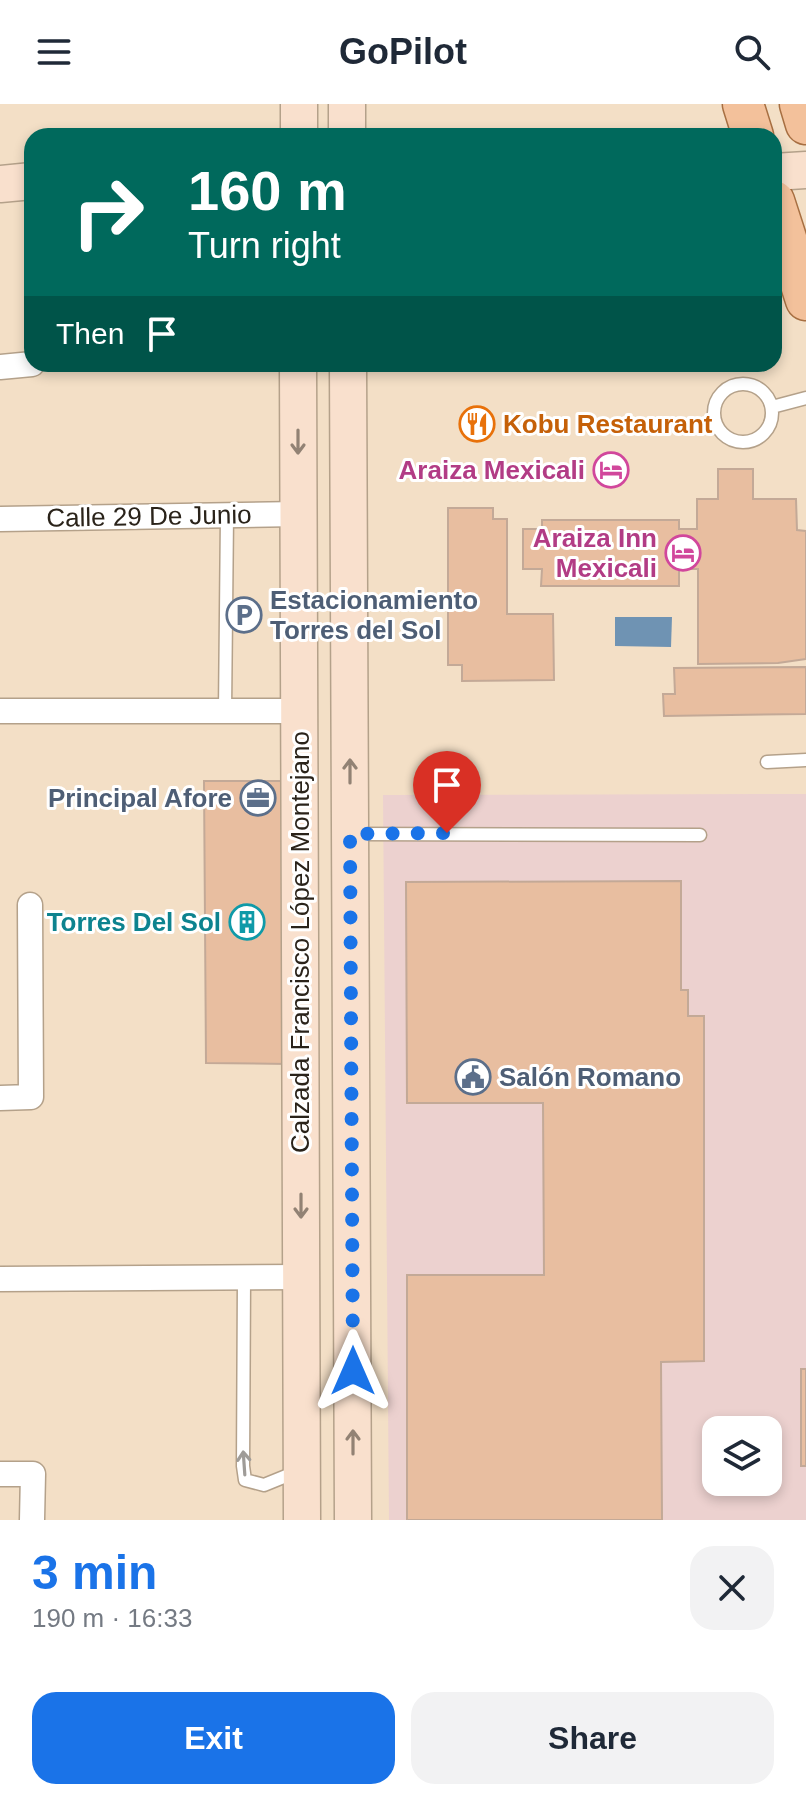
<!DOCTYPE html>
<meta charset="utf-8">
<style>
:root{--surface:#fff;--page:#f2f2f3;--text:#1f2937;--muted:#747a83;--accent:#1a73e8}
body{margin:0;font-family:Arial,sans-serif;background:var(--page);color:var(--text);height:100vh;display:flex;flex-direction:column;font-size:30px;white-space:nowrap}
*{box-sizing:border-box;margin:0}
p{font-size:26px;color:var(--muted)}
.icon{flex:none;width:44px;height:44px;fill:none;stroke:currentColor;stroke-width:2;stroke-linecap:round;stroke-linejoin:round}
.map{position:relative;height:1416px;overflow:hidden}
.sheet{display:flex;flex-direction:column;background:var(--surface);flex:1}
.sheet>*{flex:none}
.banner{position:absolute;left:24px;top:24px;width:758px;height:244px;border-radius:24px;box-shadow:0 4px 12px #0003;background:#00695c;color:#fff;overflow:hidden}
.fabs{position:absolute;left:702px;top:1312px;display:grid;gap:16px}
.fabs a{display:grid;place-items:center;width:80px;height:80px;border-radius:16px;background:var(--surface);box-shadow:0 4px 12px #0003;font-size:40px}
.pin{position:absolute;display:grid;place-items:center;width:68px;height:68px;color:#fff;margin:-82px -34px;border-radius:50% 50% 50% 0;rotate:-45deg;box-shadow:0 0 8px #0007}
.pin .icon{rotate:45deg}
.me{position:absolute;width:88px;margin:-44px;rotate:0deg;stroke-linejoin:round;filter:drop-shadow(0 0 6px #0008)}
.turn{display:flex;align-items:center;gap:28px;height:168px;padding:0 32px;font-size:36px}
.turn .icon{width:104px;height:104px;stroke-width:2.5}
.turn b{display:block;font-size:56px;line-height:68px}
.then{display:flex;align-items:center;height:76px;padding:0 32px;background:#0003;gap:16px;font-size:30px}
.round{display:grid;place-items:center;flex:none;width:84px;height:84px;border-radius:24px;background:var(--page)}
.head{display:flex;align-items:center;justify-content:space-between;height:136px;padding:0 32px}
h1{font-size:48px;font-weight:600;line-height:60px;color:var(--accent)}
.action{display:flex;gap:16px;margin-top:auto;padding:16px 32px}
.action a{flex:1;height:92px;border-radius:24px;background:var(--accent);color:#fff;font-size:32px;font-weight:600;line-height:92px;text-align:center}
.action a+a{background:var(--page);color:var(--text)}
header{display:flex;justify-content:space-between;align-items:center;height:104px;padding:0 32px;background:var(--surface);font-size:36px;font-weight:600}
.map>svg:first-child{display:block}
.commercial{fill:#ecd1cf;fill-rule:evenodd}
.water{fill:#6f93b3}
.building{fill:#e8bea0;stroke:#c3a997;stroke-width:2}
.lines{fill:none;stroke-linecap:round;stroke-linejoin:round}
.lane-casing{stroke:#b4a18a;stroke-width:15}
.street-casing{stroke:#b4a18a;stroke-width:27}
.secondary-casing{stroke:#b4a18a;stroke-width:39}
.primary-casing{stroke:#a76f42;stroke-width:43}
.lane{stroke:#fff;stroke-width:12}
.street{stroke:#fff;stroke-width:24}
.secondary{stroke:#f9e0cd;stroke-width:36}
.primary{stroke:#f3c19b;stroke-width:40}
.oneway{stroke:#928274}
.oneway2{stroke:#9f9c98}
.route{stroke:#1a73e8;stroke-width:14;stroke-dasharray:0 25.2}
.labels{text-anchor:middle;stroke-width:6;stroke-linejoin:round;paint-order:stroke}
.food-label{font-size:26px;font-weight:bold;fill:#c56008;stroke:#fff;text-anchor:start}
.hotel-label{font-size:26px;font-weight:bold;fill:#b23c85;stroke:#fff;text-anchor:end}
.street-label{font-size:26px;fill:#2a231a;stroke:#fff}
.service-label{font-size:26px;font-weight:bold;fill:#4e5e75;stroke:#fff;text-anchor:start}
.culture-label{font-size:26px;font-weight:bold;fill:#0d838f;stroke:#fff;text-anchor:end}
</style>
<header><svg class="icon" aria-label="menu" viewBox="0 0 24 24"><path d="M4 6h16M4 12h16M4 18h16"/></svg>GoPilot<svg class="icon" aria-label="search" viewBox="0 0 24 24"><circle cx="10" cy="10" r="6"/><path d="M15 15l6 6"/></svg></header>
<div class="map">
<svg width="806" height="1416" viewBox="0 0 806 1416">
<rect width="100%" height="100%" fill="#f3dfc6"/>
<!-- commercial -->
<path class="commercial" d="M806,690V1416H389L383,691ZM716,1326H768V1378H716Z"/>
<!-- water -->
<path class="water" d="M615,513H672L671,543L615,542Z"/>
<!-- building -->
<path class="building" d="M718,365H753V395H796L797,426L806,427V555L778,559L698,560V465H679V482H541L542,465H523V425H542V416H679V425H697V395H718Z
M448,404H493V415H507V510H553L554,576L462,577V561H448Z
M806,563V610L664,612L663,590H675L674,564Z
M204,677H289L288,960L206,959Z
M681,777V886H688V912H704V1257L661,1258L662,1416H407V1171H544L543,999H407L406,778Z
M801,1265H806V1362H801Z"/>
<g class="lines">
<defs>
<path id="lane" d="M714 309a29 29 0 1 1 58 0a29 29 0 1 1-58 0Z
M772,303L806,294
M225,607L227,411
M767,658L806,656
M355,730L700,731
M244,1174L243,1362L245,1376L264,1381L296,1368"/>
<path id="street" d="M0,263L32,260
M0,415L298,410
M0,607H299
M0,994L31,993L30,801
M0,1175L301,1173
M0,1370H33L32,1416"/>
<path id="secondary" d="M299,0V32
M347,0V32
M774,68L806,66
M0,80L32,77
M298,260L302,1416
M348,260L353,1416"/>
<path id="primary" d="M743,0L753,32
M800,0L806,20
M774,97L806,196"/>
</defs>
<!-- lane casing -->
<use href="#lane" class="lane-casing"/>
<!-- street casing -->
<use href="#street" class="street-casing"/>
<!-- secondary casing -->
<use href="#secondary" class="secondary-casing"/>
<!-- primary casing -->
<use href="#primary" class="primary-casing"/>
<!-- lane -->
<use href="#lane" class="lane"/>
<!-- street -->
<use href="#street" class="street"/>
<!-- secondary -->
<use href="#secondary" class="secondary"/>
<!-- primary -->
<use href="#primary" class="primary"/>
</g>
<!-- one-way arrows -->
<defs><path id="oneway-shaft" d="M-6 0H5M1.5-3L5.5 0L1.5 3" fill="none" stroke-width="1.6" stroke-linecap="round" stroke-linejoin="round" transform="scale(2)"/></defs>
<g class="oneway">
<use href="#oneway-shaft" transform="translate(298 338) rotate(90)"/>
<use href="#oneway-shaft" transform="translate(350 667) rotate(-90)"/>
<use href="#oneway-shaft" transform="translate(301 1102) rotate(90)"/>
<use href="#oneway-shaft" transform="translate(353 1338) rotate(-90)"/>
</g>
<use class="oneway2" href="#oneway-shaft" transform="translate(244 1359) rotate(-94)"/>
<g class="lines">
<!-- route -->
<path class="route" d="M353,1267L350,730L447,729"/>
</g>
<!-- icons -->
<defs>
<symbol id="restaurant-ring" viewBox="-11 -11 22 22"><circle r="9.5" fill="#fff" stroke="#e8710a" stroke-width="1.5"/><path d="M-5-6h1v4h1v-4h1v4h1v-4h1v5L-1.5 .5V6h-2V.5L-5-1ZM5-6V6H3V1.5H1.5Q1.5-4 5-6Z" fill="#e8710a"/></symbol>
<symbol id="hotel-ring" viewBox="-11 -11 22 22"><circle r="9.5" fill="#fff" stroke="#d1479c" stroke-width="1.5"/><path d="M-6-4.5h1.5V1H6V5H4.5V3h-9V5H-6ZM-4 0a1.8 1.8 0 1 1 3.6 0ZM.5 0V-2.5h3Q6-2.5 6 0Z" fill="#d1479c"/></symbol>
<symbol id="parking-ring" viewBox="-11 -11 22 22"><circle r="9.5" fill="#fff" stroke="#5c6f8a" stroke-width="1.5"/><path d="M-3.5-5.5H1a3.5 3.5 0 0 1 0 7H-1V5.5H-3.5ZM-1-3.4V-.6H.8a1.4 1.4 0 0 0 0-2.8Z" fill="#5c6f8a"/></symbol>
<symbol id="office-ring" viewBox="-11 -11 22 22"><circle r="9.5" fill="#fff" stroke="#5c6f8a" stroke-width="1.5"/><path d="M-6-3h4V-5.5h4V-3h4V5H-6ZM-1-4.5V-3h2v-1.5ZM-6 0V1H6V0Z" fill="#5c6f8a"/></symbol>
<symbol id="building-ring" viewBox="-11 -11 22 22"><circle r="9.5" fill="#fff" stroke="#0f9aa8" stroke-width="1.5"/><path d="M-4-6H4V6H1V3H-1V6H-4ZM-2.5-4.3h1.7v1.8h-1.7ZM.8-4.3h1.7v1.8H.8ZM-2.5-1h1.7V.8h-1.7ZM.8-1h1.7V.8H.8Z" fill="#0f9aa8"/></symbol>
<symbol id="civic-ring" viewBox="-11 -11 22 22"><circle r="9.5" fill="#fff" stroke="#5c6f8a" stroke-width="1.5"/><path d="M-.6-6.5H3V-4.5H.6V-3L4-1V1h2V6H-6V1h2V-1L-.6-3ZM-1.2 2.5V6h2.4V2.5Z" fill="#5c6f8a"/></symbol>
</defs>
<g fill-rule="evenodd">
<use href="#restaurant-ring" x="457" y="300" width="40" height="40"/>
<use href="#hotel-ring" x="591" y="346" width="40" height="40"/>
<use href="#hotel-ring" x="663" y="429" width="40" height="40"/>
<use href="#parking-ring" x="224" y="491" width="40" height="40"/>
<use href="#office-ring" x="238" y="674" width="40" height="40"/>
<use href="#building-ring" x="227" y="798" width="40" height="40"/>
<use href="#civic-ring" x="453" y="953" width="40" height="40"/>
</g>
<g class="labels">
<!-- food labels -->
<g class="food-label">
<text x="503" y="329">Kobu Restaurant</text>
</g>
<!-- hotel labels -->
<g class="hotel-label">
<text x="585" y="375">Araiza Mexicali</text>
<text x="657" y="443">Araiza Inn<tspan x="657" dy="30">Mexicali</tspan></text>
</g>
<!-- street labels -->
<g class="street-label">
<text transform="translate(149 412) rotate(-1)" y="9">Calle 29 De Junio</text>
<text transform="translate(300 838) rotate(-90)" y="9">Calzada Francisco López Montejano</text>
</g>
<!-- service labels -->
<g class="service-label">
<text x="270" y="505">Estacionamiento<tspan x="270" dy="30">Torres del Sol</tspan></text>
<text x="232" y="703" text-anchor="end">Principal Afore</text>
<text x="499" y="982">Salón Romano</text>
</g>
<!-- culture labels -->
<g class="culture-label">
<text x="221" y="827">Torres Del Sol</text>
</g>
</g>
</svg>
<div class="fabs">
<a><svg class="icon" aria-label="layers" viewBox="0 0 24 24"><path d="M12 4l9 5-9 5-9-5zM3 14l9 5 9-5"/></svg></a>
</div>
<div class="pin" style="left:447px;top:729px;background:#d93025"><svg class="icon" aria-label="arrive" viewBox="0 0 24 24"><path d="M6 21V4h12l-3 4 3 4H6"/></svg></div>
<svg class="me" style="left:353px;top:1267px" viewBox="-20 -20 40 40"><path d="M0-17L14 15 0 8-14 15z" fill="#1a73e8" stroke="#fff" stroke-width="4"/></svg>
<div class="banner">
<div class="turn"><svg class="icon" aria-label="right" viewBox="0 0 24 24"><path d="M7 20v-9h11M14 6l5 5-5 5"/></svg><div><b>160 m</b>Turn right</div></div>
<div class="then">Then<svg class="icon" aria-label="arrive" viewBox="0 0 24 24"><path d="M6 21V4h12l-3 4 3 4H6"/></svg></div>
</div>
</div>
<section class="sheet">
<div class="head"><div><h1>3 min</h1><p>190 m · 16:33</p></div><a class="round"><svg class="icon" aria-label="close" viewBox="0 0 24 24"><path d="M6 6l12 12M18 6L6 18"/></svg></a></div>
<div class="action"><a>Exit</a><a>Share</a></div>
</section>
